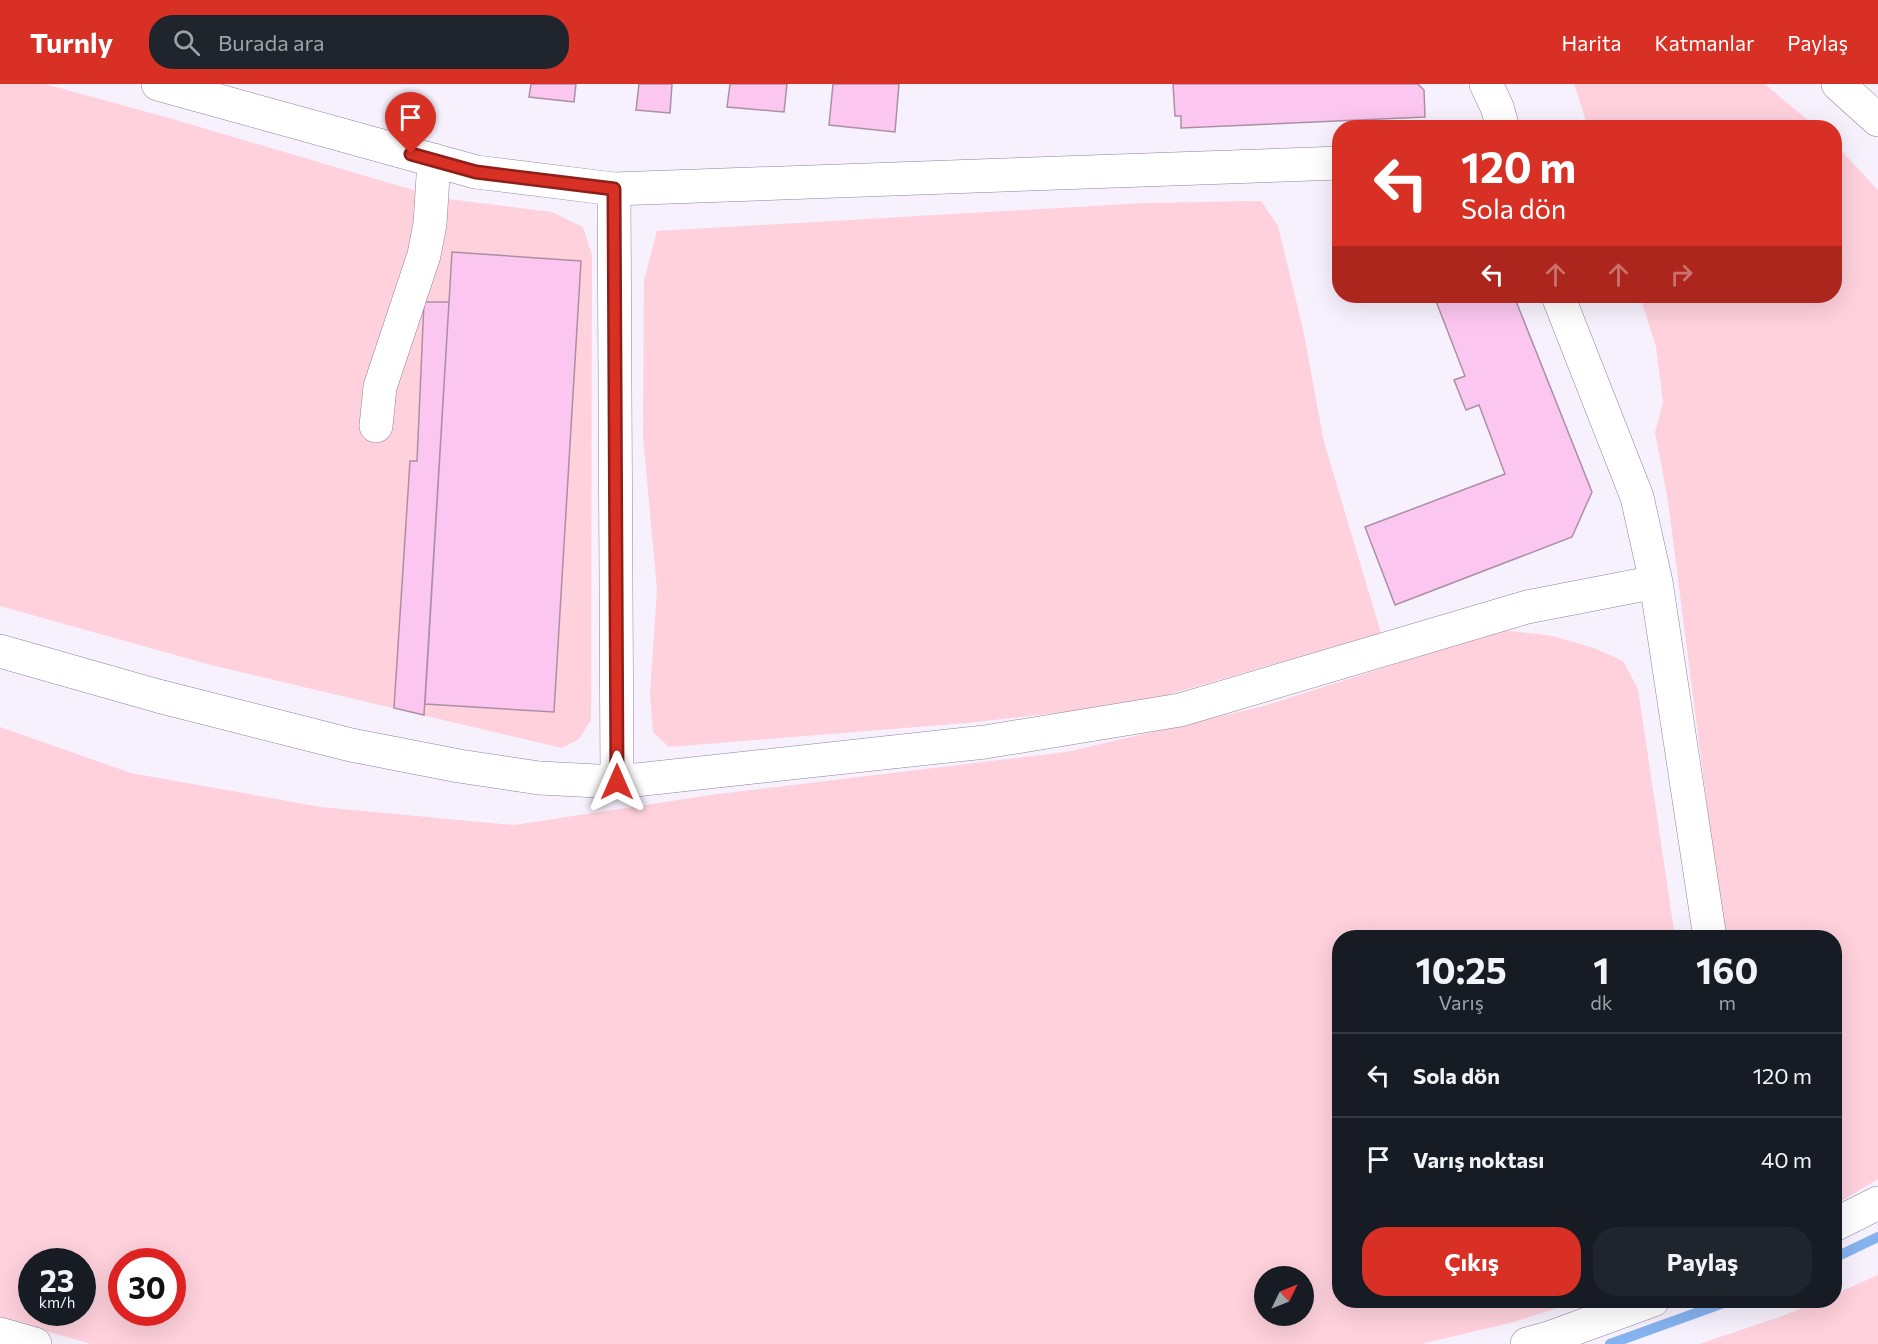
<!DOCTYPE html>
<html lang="tr">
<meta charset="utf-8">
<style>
:root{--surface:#171b24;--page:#20242c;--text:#f1f3f6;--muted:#9ea1a6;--line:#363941;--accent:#d93025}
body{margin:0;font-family:Commissioner,sans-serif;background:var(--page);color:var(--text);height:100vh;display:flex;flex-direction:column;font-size:22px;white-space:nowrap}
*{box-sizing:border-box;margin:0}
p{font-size:20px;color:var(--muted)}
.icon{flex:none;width:33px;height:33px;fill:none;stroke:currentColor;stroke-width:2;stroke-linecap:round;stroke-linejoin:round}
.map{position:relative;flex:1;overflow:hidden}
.drawer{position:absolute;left:1332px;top:846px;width:510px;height:378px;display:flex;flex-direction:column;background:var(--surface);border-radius:24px;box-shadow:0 6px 24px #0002}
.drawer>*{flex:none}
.banner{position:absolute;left:1332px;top:36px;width:510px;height:183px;border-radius:24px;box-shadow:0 6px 24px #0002;background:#d93025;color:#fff;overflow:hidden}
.needle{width:39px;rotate:47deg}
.tools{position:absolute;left:1254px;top:1182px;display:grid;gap:12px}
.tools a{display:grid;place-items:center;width:60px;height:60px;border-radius:50%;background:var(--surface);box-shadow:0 6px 24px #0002;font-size:30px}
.speed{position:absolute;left:18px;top:1164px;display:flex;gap:12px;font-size:30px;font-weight:700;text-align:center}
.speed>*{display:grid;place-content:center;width:78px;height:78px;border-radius:50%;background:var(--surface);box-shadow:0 6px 24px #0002;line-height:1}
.speed small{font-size:15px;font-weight:400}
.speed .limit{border:9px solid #d22;background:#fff;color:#111}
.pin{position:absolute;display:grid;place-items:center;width:51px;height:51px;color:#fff;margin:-62px -26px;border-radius:50% 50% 50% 0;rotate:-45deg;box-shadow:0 0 6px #0007}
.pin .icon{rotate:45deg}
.me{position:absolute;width:66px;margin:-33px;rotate:0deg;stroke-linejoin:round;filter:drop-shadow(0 0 4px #0008)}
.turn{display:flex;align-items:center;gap:21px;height:126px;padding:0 30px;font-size:27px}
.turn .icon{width:78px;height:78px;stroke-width:2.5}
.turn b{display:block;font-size:42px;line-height:51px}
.lanes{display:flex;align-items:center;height:57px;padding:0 30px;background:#0003;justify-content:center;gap:30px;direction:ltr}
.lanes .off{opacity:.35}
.eta{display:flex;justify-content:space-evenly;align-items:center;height:102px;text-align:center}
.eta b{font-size:36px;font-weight:700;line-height:42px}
.primary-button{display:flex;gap:12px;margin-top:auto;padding:12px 30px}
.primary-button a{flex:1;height:69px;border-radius:24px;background:var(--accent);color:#fff;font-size:24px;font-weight:700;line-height:69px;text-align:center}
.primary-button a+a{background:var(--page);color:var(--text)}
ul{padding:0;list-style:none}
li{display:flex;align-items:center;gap:18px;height:84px;padding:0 30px;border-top:2px solid var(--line)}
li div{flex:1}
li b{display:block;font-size:22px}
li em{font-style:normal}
header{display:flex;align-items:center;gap:36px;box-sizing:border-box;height:84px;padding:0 30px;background:var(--accent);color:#fff}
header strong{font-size:28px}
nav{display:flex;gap:33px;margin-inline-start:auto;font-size:21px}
.search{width:420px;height:54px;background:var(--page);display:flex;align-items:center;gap:15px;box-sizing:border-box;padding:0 21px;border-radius:24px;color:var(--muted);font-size:22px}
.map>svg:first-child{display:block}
.green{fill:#fed1dc;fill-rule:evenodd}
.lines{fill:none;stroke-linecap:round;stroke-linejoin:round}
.stream{stroke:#85b3ef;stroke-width:10}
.building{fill:#fbc6ef;stroke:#ab90a4;stroke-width:1.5}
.minor-casing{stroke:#8f819c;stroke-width:34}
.highway-casing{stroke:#8f819c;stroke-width:34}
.minor{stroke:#fff;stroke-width:33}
.highway{stroke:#fff;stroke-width:33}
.route-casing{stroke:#8d1f18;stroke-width:15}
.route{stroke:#d93025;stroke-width:10}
</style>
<header>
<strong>Turnly</strong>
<div class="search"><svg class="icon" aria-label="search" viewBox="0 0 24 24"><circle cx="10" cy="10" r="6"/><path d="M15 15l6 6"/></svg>Burada ara</div>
<nav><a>Harita</a><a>Katmanlar</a><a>Paylaş</a></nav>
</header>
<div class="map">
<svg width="1878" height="1260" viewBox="0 0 1878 1260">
<rect width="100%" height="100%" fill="#f7f1fd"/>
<!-- green -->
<path class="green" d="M0,0H45L176,36L440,114L552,128L583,143L592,171L591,636L579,655L562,664L211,581L0,522Z
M1574,0H1765L1816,43H1588Z
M1835,60L1878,106V1095L1835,1121L1834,854L1724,853L1668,417L1655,348L1663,319L1656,263L1640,212H1834Z
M1261,117L1278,142L1303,245L1324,358L1381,549L1136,620L967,639L669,663L653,648L650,610L657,505L643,352L644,196L657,147L1145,119Z
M1502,546L1553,552L1594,564L1623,577L1638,605L1675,853L1340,854V1216L1579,1217L1514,1238L1421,1260H91L0,1234V643L131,689L321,723L514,741L711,711L1066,668L1264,622ZM32,1178H82V1228H32ZM122,1178H172V1228H122ZM1264,1192H1304V1232H1264Z
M1878,1191V1260H1699L1785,1231L1818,1217L1834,1216L1835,1210Z"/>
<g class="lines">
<!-- stream -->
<path class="stream" d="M1834,1174L1878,1153
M1610,1260L1732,1216"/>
</g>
<!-- building -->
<path class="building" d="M531,0H576L574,18L529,13Z
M639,0H672L670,29L636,26Z
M730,0H787L784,28L727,23Z
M833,0H899L895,48L829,41Z
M1173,0H1418L1424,6L1425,33L1181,44V32H1175Z
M452,168L581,177L554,628L425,620Z
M1434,212H1514L1592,408L1572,453L1395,521L1365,443L1505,390L1479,321L1466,326L1454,296L1465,292Z
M424,218H449L424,631L394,624L410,377H417Z"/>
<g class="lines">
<defs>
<path id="minor" d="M158,0L476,88L614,105L1340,79
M1486,0L1497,23L1503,44
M614,105L617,698
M1558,212L1637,413L1656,498L1710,854
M376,342L380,303L424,171L430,140L434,76
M0,567L158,612L351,661L459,682L539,694L617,698L985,658L1180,626L1527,523L1656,498
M1834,1141L1878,1119
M0,1250L35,1260
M1527,1260L1549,1254L1653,1216"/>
<path id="highway" d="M1838,0L1878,36"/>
</defs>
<!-- minor casing -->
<use href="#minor" class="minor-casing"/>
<!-- highway casing -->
<use href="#highway" class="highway-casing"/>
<!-- minor -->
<use href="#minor" class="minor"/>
<!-- highway -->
<use href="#highway" class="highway"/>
</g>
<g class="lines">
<defs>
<path id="route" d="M411,70L476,88L614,105L617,698"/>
</defs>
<!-- route casing -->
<use href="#route" class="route-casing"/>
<!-- route -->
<use href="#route" class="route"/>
</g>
</svg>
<div class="tools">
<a><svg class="needle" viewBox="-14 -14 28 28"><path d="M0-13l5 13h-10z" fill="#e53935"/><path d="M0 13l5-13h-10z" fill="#9ea1a6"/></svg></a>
</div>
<div class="speed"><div>23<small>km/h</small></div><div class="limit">30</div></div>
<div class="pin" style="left:411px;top:70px;background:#d93025"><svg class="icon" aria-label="arrive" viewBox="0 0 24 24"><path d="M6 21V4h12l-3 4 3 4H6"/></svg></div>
<svg class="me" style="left:617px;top:698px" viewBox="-20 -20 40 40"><path d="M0-17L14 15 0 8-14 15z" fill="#d93025" stroke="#fff" stroke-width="4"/></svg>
<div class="banner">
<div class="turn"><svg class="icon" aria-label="left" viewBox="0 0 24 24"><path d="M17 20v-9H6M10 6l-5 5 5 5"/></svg><div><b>120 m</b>Sola dön</div></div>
<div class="lanes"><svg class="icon" aria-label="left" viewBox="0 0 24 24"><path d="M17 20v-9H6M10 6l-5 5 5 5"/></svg><svg class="icon off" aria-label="ahead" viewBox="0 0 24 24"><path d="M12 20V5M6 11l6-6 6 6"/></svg><svg class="icon off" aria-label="ahead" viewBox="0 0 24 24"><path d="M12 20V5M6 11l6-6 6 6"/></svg><svg class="icon off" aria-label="right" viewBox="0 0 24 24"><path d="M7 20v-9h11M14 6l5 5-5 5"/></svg></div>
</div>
<section class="drawer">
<div class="eta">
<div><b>10:25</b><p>Varış</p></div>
<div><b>1</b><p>dk</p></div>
<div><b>160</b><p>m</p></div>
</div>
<ul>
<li><svg class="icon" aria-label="left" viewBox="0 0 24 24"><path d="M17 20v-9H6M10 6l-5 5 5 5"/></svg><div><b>Sola dön</b></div><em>120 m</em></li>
<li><svg class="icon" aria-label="arrive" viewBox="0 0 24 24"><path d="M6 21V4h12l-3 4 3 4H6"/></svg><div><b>Varış noktası</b></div><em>40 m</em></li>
</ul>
<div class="primary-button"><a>Çıkış</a><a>Paylaş</a></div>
</section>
</div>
